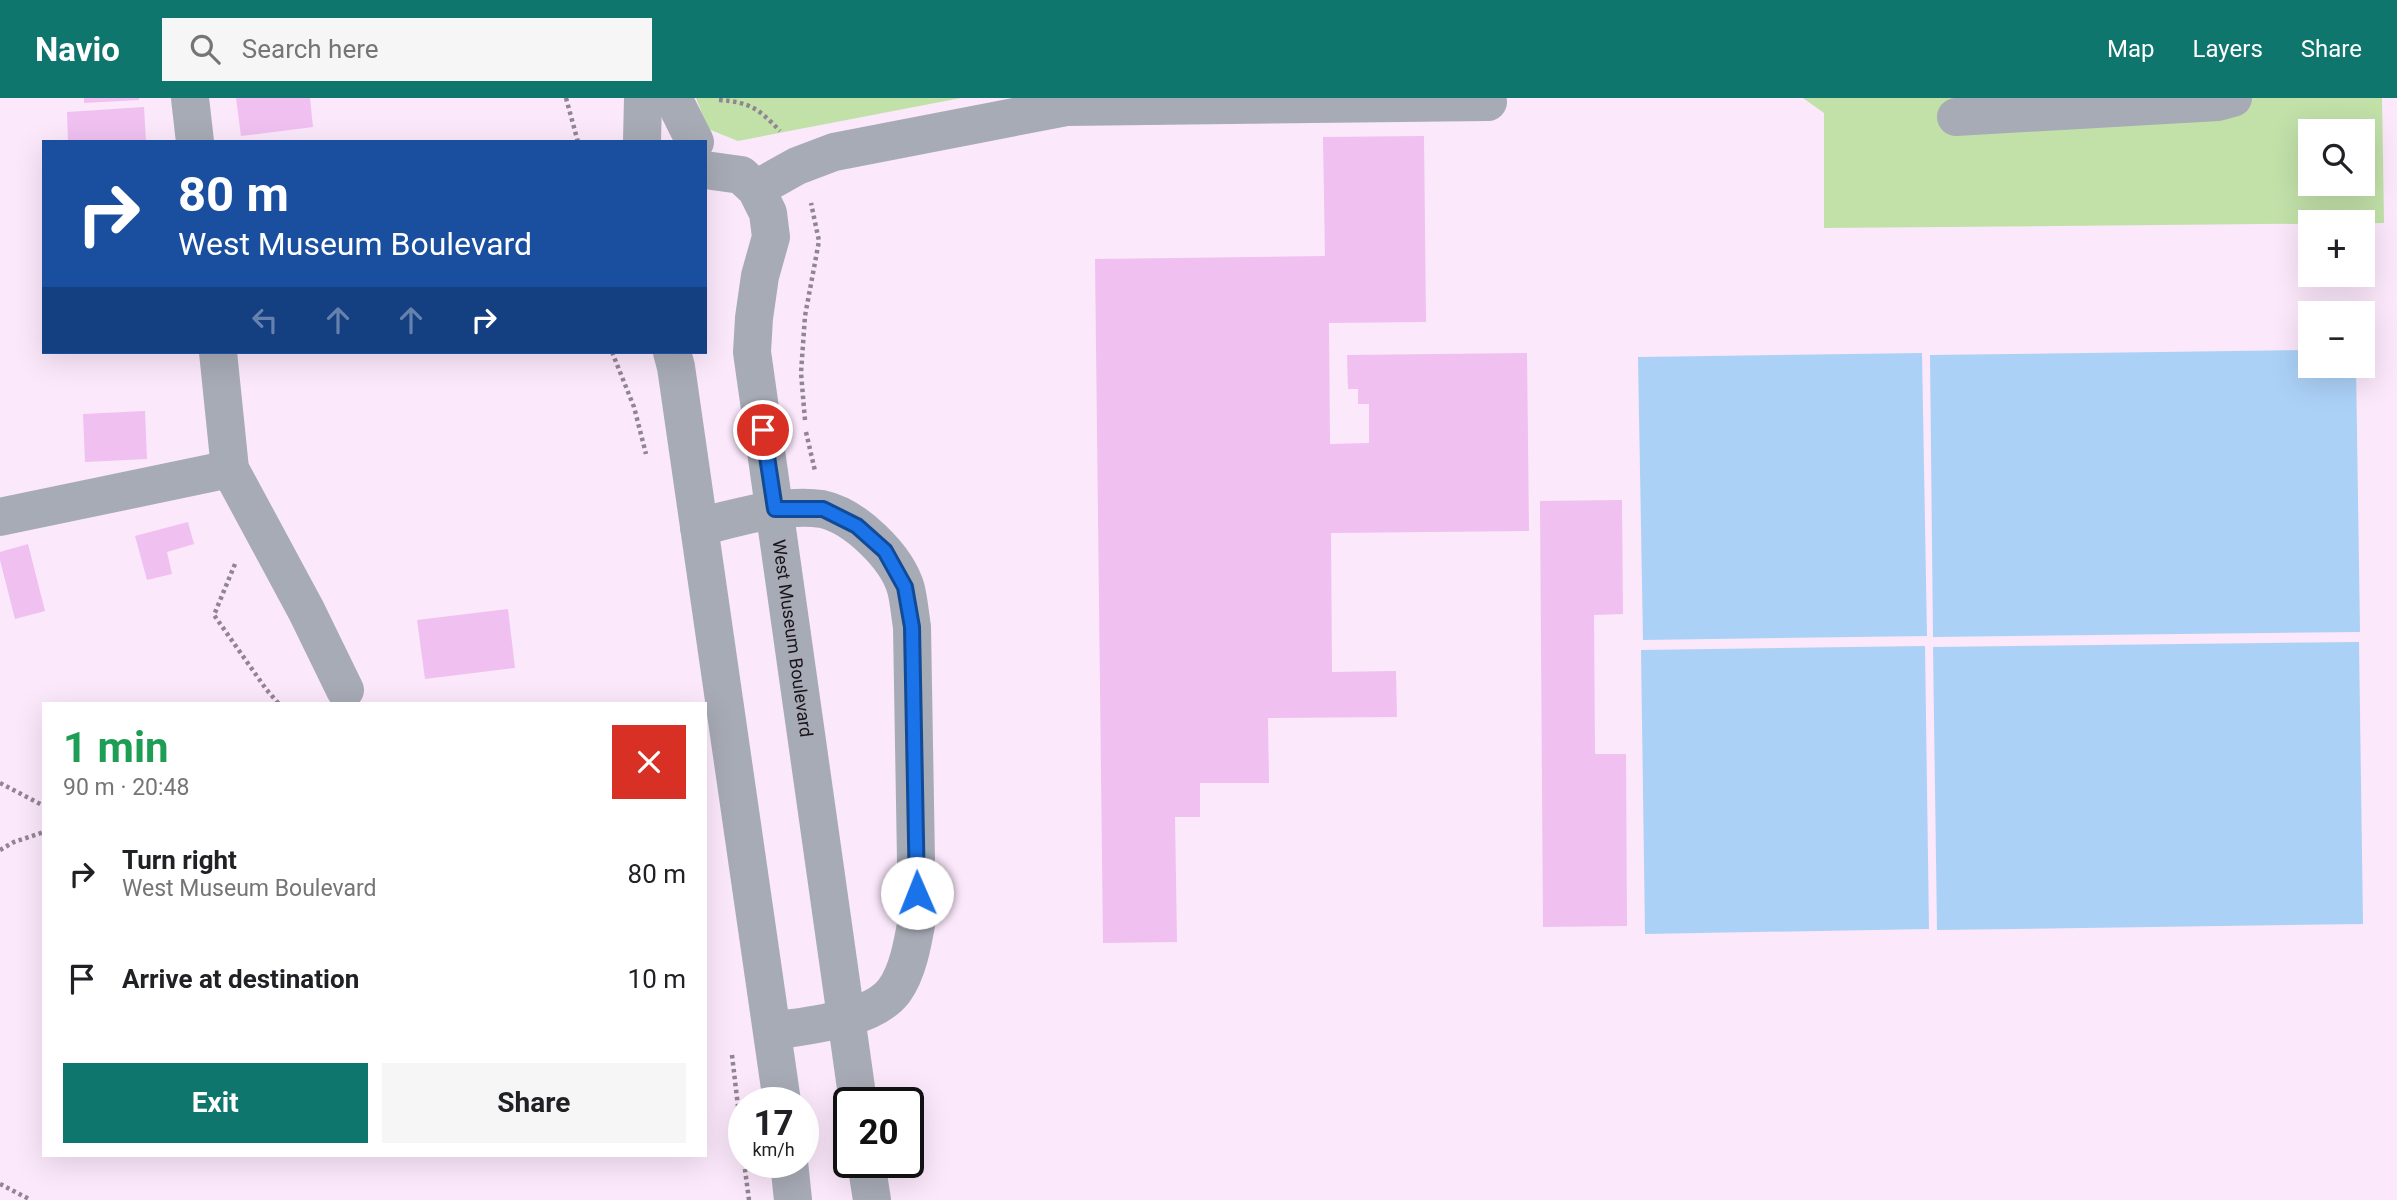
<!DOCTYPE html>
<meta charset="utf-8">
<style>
:root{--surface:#fff;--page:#f6f6f6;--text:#202124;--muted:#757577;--accent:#0f766e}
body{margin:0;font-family:Roboto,sans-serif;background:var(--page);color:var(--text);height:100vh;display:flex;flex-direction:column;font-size:26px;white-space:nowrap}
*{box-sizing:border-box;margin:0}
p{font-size:23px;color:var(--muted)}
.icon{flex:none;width:38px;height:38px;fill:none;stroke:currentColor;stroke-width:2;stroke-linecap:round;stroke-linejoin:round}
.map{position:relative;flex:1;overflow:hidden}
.side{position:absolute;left:42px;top:604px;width:665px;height:455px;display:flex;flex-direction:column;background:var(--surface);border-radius:0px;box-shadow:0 7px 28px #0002}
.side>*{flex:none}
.guide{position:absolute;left:42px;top:42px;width:665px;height:214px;border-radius:0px;box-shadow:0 7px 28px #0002;background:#1a4fa0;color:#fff;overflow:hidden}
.controls{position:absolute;left:2298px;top:21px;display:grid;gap:14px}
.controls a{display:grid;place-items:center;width:77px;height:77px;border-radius:0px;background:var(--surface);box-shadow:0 7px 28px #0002;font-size:35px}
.speed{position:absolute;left:728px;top:989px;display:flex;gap:14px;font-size:35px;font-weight:700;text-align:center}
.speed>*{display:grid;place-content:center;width:91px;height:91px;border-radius:50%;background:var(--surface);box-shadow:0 7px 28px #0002;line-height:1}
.speed small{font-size:18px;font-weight:400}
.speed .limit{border:4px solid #111;border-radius:10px;background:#fff;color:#111}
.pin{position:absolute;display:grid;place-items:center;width:60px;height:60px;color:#fff;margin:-30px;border:4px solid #fff;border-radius:50%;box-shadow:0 2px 7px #0007}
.me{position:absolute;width:77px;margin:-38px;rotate:359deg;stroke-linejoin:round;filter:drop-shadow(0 0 5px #0008)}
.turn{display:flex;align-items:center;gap:24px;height:147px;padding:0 21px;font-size:32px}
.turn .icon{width:91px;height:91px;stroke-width:2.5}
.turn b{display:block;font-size:49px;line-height:60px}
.lanes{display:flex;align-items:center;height:66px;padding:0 21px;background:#0003;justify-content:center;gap:35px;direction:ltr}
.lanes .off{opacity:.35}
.round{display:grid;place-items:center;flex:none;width:74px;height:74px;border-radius:0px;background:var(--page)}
.headline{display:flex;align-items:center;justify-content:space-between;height:119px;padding:0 21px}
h1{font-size:42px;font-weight:700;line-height:52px;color:#1e9e55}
.action{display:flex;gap:14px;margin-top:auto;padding:14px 21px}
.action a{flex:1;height:80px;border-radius:0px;background:var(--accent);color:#fff;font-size:28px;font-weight:700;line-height:80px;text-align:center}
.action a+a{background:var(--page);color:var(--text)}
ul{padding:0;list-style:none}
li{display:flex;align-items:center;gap:21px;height:105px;padding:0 21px}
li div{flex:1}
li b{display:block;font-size:26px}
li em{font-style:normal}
header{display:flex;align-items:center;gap:42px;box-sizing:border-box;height:98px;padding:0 35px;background:var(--accent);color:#fff}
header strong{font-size:33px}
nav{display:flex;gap:38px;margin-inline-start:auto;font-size:24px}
.search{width:490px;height:63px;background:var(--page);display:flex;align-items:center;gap:18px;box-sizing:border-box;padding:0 24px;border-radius:0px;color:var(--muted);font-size:26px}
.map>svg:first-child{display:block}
.green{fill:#c2e1a9;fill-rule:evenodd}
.water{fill:#acd1f7}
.building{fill:#efc0f0}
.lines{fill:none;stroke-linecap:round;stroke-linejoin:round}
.path{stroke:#928592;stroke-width:4.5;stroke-dasharray:3.5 3.5;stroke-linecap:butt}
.minor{stroke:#a7abb5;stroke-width:38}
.route-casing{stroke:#114b97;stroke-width:18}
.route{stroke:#1a73e8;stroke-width:12}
.labels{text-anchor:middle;stroke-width:7;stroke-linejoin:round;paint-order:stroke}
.street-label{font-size:18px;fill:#1a131a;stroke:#fbe8fb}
</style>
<header>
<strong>Navio</strong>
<div class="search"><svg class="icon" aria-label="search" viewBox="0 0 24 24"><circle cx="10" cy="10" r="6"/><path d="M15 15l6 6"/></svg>Search here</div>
<nav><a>Map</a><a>Layers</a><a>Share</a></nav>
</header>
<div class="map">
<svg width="2397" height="1102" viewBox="0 0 2397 1102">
<rect width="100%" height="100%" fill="#fbe8fb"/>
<!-- green -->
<path class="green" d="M696,0H961L738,43L708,31Z
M1803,0H2382L2384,125L1824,130V15ZM2310,33H2362V86H2310Z"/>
<!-- water -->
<path class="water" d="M2310,252V268H2356L2360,534L1933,539L1930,257Z
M1922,255L1927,538L1643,542L1638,259Z
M2359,544L2363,826L1937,832L1933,549Z
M1925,548L1929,831L1645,836L1641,552Z"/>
<!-- building -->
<path class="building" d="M84,0H139V2L84,5Z
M236,0H310L313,29L241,38Z
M144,9L146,44H68L67,14Z
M1424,38L1426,224L1329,225L1330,346L1369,345V306H1358V291H1348L1347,257L1527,255L1529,433L1331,435L1332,574L1396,573L1397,619L1268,620L1269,685H1200V719H1175L1177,844L1103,845L1095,161L1325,158L1323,39Z
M145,313L147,361L85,364L83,316Z
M1622,402L1623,516L1594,517L1595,656H1626L1627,828L1543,829L1540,403Z
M188,424L194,446L167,454L172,476L147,482L135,438Z
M28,446L45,513L15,521L0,462V454Z
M508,511L515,570L425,581L417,522Z"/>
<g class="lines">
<!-- path -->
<path class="path" d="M566,0L578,44
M719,2C750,4 759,11 780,33
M612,254L634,309L646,356
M805,322L801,275L805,218L819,143L811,105
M806,334L815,373
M235,466L214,517L266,591L279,606
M0,685L44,708
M0,752L14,744L44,734
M732,957L744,1060
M744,1064L749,1102
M0,1086L31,1102"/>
<!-- minor -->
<g class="minor">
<path d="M190,0L195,44"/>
<path d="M673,0L695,44"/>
<path d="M1956,19L2218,4L2233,0"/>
<path d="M642,44L643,0"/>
<path id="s1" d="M705,72L741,77L756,91L768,115L771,139L760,178L754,220L752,254L858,1004"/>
<path d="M756,91L797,68L834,54L1066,9L1488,4"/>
<path d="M218,254L230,371L306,512L345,592"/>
<path d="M672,254L676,269L782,1004"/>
<path d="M0,419L230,371"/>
<path d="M699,429C736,420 784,405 822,411C855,418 897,459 906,491C909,503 910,517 912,529L917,821C913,844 908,874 894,893C871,923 808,927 773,933"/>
<path d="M789,1064L793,1102"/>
<path d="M866,1064L872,1102"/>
</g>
</g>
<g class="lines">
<defs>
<path id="route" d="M763,332L775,411H823L857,428L885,453L905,489L912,529L917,795"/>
</defs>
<!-- route casing -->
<use href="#route" class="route-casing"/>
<!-- route -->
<use href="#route" class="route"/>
</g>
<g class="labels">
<!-- street labels -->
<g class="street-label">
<text dy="6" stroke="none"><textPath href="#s1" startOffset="514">West Museum Boulevard</textPath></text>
</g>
</g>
</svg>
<div class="controls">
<a><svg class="icon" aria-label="search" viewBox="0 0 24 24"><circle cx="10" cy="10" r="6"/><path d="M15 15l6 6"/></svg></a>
<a>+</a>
<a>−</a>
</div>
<div class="speed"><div>17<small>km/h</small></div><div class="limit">20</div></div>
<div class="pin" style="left:763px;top:332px;background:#d93025"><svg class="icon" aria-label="arrive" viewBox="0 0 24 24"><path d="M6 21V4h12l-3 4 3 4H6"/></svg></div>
<svg class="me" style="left:917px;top:795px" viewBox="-20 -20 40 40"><circle r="19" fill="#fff"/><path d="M0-13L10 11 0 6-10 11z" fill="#1a73e8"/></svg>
<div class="guide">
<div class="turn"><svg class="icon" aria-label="right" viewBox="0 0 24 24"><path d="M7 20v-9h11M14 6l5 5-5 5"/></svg><div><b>80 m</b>West Museum Boulevard</div></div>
<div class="lanes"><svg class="icon off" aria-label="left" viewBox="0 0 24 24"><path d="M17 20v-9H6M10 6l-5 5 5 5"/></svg><svg class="icon off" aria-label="ahead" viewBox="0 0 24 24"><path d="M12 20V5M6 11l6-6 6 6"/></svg><svg class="icon off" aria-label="ahead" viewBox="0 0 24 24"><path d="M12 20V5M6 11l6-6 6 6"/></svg><svg class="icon" aria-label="right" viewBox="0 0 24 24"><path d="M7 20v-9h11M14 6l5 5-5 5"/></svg></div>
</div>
<section class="side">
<div class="headline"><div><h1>1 min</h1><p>90 m · 20:48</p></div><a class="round" style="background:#d93025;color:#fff"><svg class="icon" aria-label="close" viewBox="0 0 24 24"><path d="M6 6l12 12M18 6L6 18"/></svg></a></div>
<ul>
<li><svg class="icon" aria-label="right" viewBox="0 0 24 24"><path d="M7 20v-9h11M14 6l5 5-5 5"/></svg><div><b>Turn right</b><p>West Museum Boulevard</p></div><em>80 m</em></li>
<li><svg class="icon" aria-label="arrive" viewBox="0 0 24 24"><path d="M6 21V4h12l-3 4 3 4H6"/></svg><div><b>Arrive at destination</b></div><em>10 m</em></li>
</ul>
<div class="action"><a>Exit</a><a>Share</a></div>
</section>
</div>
